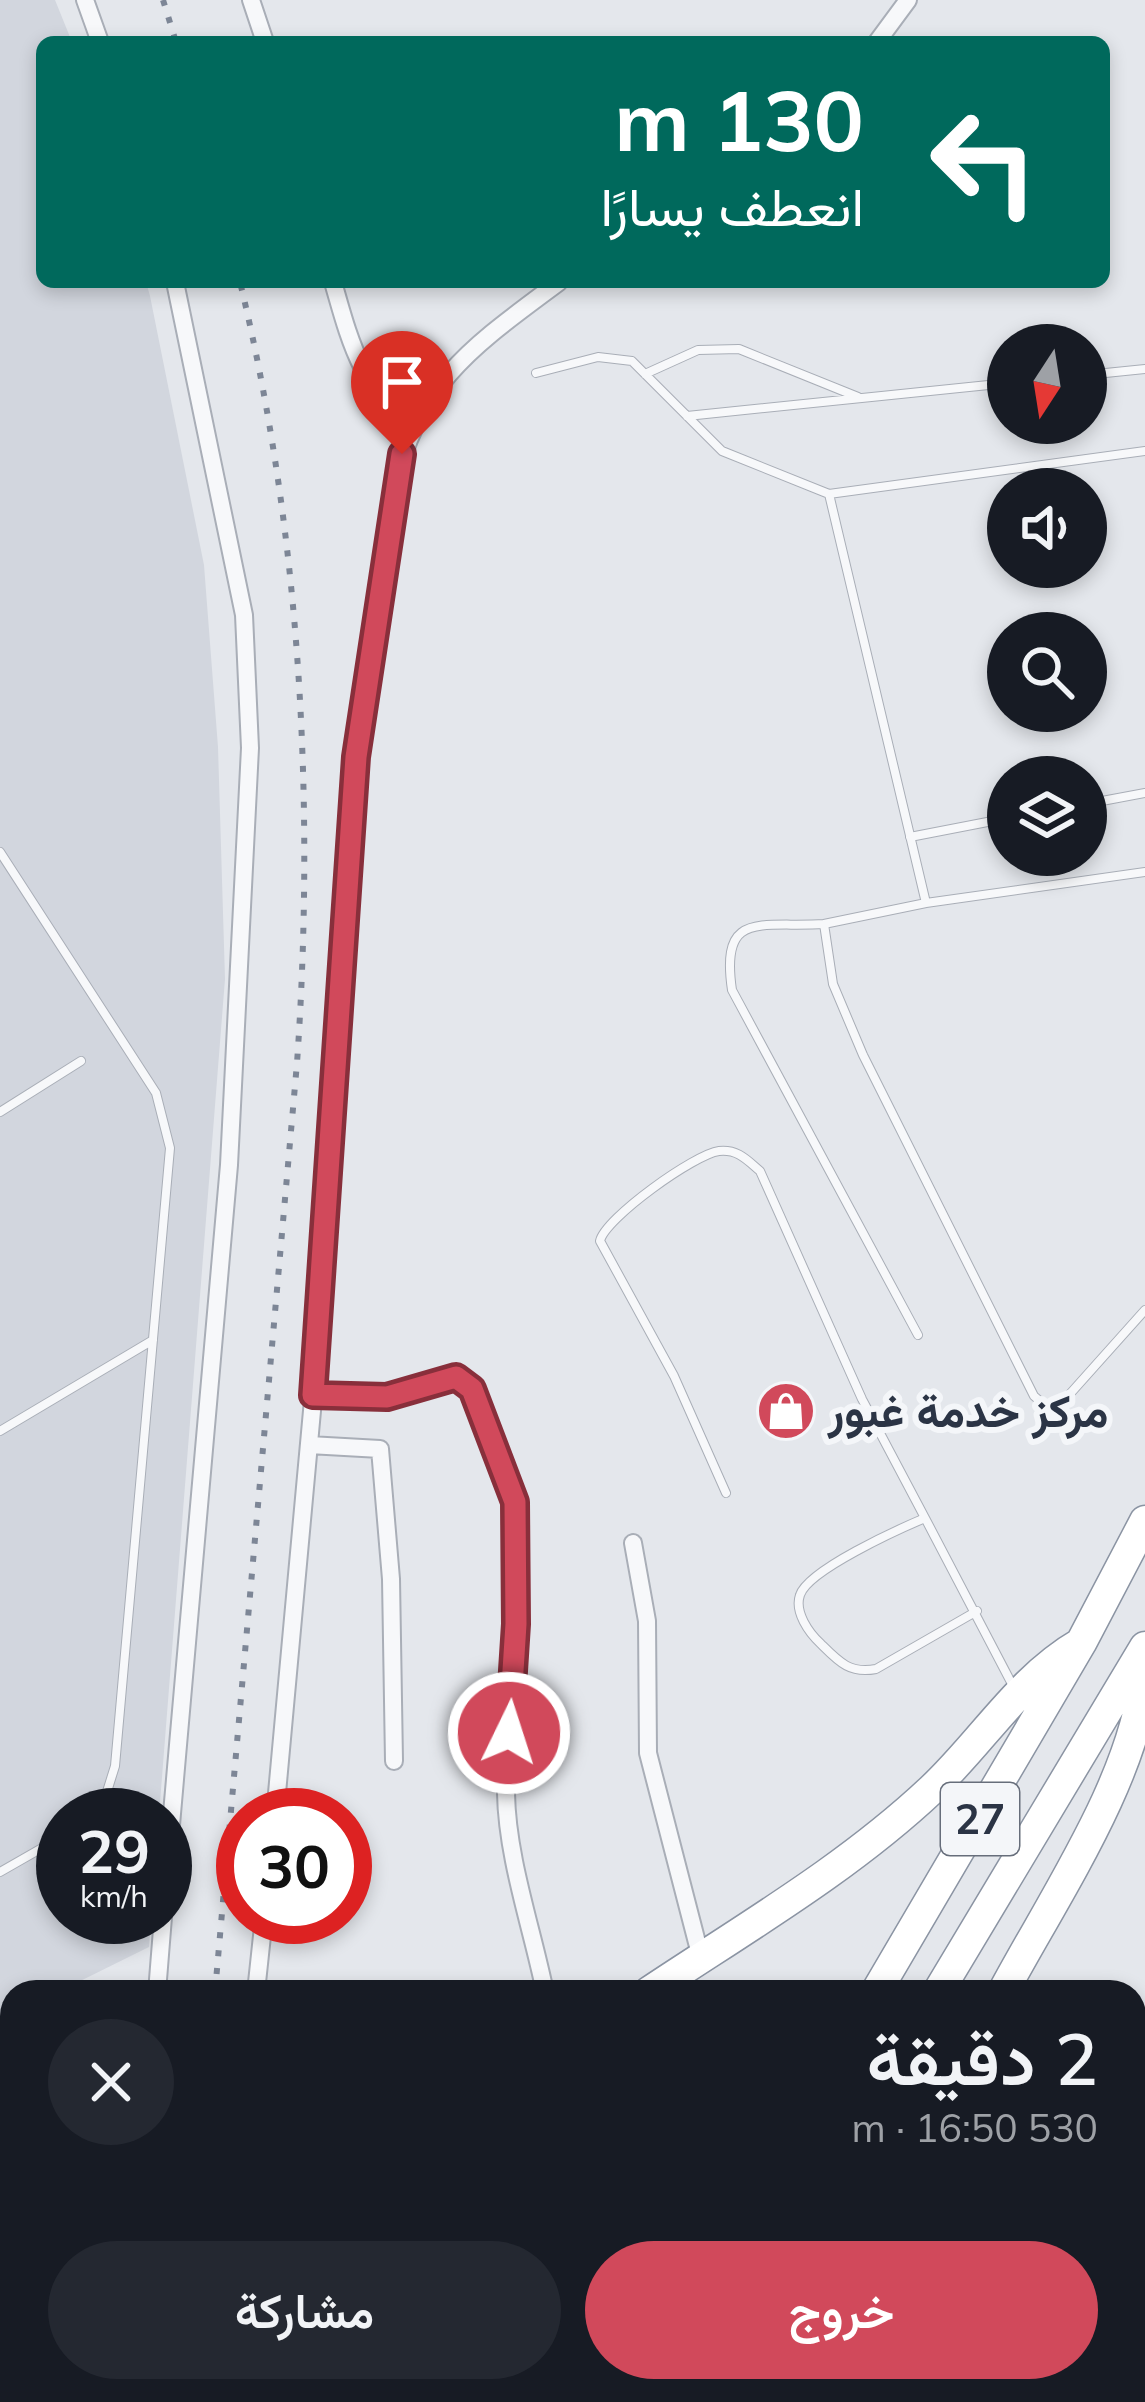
<!DOCTYPE html>
<html lang="ar">
<meta charset="utf-8">
<style>
:root{--surface:#171b24;--page:#242831;--text:#f1f3f6;--muted:#9ea1a6;--accent:#d1495b}
body{margin:0;font-family:Mulish,Vazirmatn,sans-serif;background:var(--page);color:var(--text);direction:rtl;height:100vh;display:flex;flex-direction:column;font-size:45px;white-space:nowrap}
*{box-sizing:border-box;margin:0}
p{font-size:39px;color:var(--muted)}
.icon{flex:none;width:66px;height:66px;fill:none;stroke:currentColor;stroke-width:2;stroke-linecap:round;stroke-linejoin:round}
.map{position:relative;flex:1;overflow:hidden;direction:ltr}
.sheet{position:absolute;left:0px;top:1980px;width:1146px;height:423px;display:flex;flex-direction:column;background:var(--surface);border-radius:36px 36px 0 0;box-shadow:0 6px 18px #0003;direction:rtl}
.sheet>*{flex:none}
.guide{position:absolute;left:36px;top:36px;width:1074px;height:252px;border-radius:18px;box-shadow:0 6px 18px #0003;direction:rtl;background:#00695c;color:#fff;overflow:hidden}
.needle{width:78px;rotate:192deg}
.buttons{position:absolute;left:987px;top:324px;display:grid;gap:24px}
.buttons a{display:grid;place-items:center;width:120px;height:120px;border-radius:50%;background:var(--surface);box-shadow:0 6px 18px #0003;font-size:60px}
.speed{position:absolute;left:36px;top:1788px;display:flex;gap:24px;font-size:60px;font-weight:700;text-align:center}
.speed>*{display:grid;place-content:center;width:156px;height:156px;border-radius:50%;background:var(--surface);box-shadow:0 6px 18px #0003;line-height:1}
.speed small{font-size:30px;font-weight:400}
.speed .limit{border:18px solid #d22;background:#fff;color:#111}
.pin{position:absolute;display:grid;place-items:center;width:102px;height:102px;color:#fff;margin:-123px -51px;border-radius:50% 50% 50% 0;rotate:-45deg;box-shadow:0 0 12px #0007}
.pin .icon{rotate:45deg}
.me{position:absolute;width:132px;margin:-66px;rotate:4deg;stroke-linejoin:round;filter:drop-shadow(0 0 9px #0008)}
.turn{display:flex;align-items:center;gap:42px;height:252px;padding:0 48px;font-size:54px}
.turn .icon{width:156px;height:156px;stroke-width:2.5}
.turn b{display:block;font-size:84px;line-height:102px}
.round{display:grid;place-items:center;flex:none;width:126px;height:126px;border-radius:63px;background:var(--page)}
.summary{display:flex;align-items:center;justify-content:space-between;height:204px;padding:0 48px}
h1{font-size:72px;font-weight:600;line-height:90px}
.button{display:flex;gap:24px;margin-top:auto;padding:24px 48px}
.button a{flex:1;height:138px;border-radius:72px;background:var(--accent);color:#fff;font-size:48px;font-weight:600;line-height:138px;text-align:center}
.button a+a{background:var(--page);color:var(--text)}
.map>svg:first-child{display:block}
.built{fill:#d2d6de}
.lines{fill:none;stroke-linecap:round;stroke-linejoin:round}
.service-casing{stroke:#a9aeb7;stroke-width:10}
.minor-casing{stroke:#a9aeb7;stroke-width:20}
.primary-casing{stroke:#a3abb8;stroke-width:27}
.motorway-casing{stroke:#8b94a3;stroke-width:33}
.service{stroke:#f7f8fa;stroke-width:8}
.minor{stroke:#f7f8fa;stroke-width:16}
.primary{stroke:#fff;stroke-width:24}
.motorway{stroke:#fff;stroke-width:30}
.rail{stroke:#7d8696;stroke-width:6;stroke-dasharray:6 12;stroke-linecap:butt}
.route-casing{stroke:#882f3b;stroke-width:30}
.route{stroke:#d1495b;stroke-width:21}
.labels{text-anchor:middle;stroke-width:12;stroke-linejoin:round;paint-order:stroke}
.shield{fill:#f4f6f9;stroke:#676e7b;stroke-width:3}
.shield-label{font-size:42px;font-weight:bold;fill:#2b3445}
.poi-label{font-size:45px;font-weight:bold;fill:#2b3445;stroke:#f4f6f9;text-anchor:start}
</style>
<div class="map">
<svg width="1145" height="2402" viewBox="0 0 1145 2402">
<rect width="100%" height="100%" fill="#e4e7ec"/>
<!-- built -->
<path class="built" d="M0,0H55L72,42H42V282H146L150,296L204,565L218,747L225,979L159,1815H63V1917H151L149,1947L58,1992H12V2247L0,2254Z"/>
<g class="lines">
<defs>
<path id="service" d="M536,373L598,357L632,361L722,451L829,494
M645,374L698,350L739,349L858,397
M1086,375L1145,369
M687,416L1008,383
M1086,804L1145,793
M910,837L1008,818
M0,852L156,1093L170,1148L115,1766L105,1798L91,1815
M1145,872L926,903L824,924L833,984L863,1055L1034,1396L1048,1408L1060,1405L1145,1310
M926,903L829,494L1145,451
M824,924C761,928 720,909 732,990L918,1335
M0,1112L81,1061
M0,1431L153,1340
M726,1493L674,1376L600,1241C605,1218 695,1154 719,1151C738,1149 747,1160 760,1171L862,1399L925,1518
M977,1611L876,1669C850,1674 839,1662 821,1644C809,1633 794,1612 800,1595C808,1570 899,1529 925,1518L1014,1688
M0,1872L63,1836
M0,2135L12,2153
M1134,2212L1145,2221
M1134,2265L1145,2261
M0,2387L10,2402"/>
<path id="minor" d="M85,0L100,42
M251,0L265,42
M877,42L908,0
M333,282C348,334 362,396 414,421
M313,1395L387,1397L447,1378L464,1379C551,1506 502,1651 506,1793C507,1858 532,1928 545,1992
M309,1445L380,1449L391,1579L394,1761
M633,1543L647,1621L648,1753L701,1958
M275,1815L326,1258L355,757L394,488C418,381 476,344 559,282
M165,1893L229,1165L250,748L244,615L175,282
M157,1992L163,1917
M256,1992L264,1917
M38,2402L55,2391
M111,2402L128,2391"/>
<path id="primary" d="M225,2402L226,2391"/>
<path id="motorway" d="M649,1992C745,1928 847,1869 932,1789C983,1741 1019,1679 1081,1643
M876,1992L1081,1643L1145,1521
M938,1992L1145,1647
M1003,1992C1052,1900 1137,1776 1145,1672
M306,2402L308,2391
M510,2402L523,2391
M612,2402L624,2391
M753,2402L762,2391"/>
</defs>
<!-- service casing -->
<use href="#service" class="service-casing"/>
<!-- minor casing -->
<use href="#minor" class="minor-casing"/>
<!-- primary casing -->
<use href="#primary" class="primary-casing"/>
<!-- motorway casing -->
<use href="#motorway" class="motorway-casing"/>
<!-- service -->
<use href="#service" class="service"/>
<!-- minor -->
<use href="#minor" class="minor"/>
<!-- primary -->
<use href="#primary" class="primary"/>
<!-- motorway -->
<use href="#motorway" class="motorway"/>
<!-- rail -->
<path class="rail" d="M163,0L176,42
M215,1992L297,1063C315,805 301,534 240,282
M168,2402L169,2391"/>
</g>
<g class="lines">
<defs>
<path id="route" d="M402,454L356,757L313,1395L387,1397L456,1377L472,1389L515,1502L516,1624L509,1733"/>
</defs>
<!-- route casing -->
<use href="#route" class="route-casing"/>
<!-- route -->
<use href="#route" class="route"/>
</g>
<!-- icons -->
<defs>
<symbol id="shop-disc" viewBox="-11 -11 22 22"><circle r="9.5" fill="#d1495b" stroke="#f4f6f9"/><path d="M-5-2.5h2.3a2.7 3.5 0 0 1 5.4 0H5L5.5 6h-11ZM-1.5-2.5h3a1.5 2.3 0 0 0-3 0Z" fill="#fff"/></symbol>
</defs>
<g fill-rule="evenodd">
<use href="#shop-disc" x="753" y="1378" width="66" height="66"/>
</g>
<g class="labels">
<!-- shield labels -->
<rect class="shield" x="941" y="1783" width="78" height="72" rx="9"/>
<g class="shield-label">
<text x="980" y="1834">27</text>
</g>
<!-- poi labels -->
<g class="poi-label">
<text x="828" y="1427">مركز خدمة غبور</text>
</g>
</g>
</svg>
<div class="buttons">
<a><svg class="needle" viewBox="-14 -14 28 28"><path d="M0-13l5 13h-10z" fill="#e53935"/><path d="M0 13l5-13h-10z" fill="#9ea1a6"/></svg></a>
<a><svg class="icon" aria-label="sound" viewBox="0 0 24 24"><path d="M4 9h4l5-4v14l-5-4H4zM17 9q2 3 0 6"/></svg></a>
<a><svg class="icon" aria-label="search" viewBox="0 0 24 24"><circle cx="10" cy="10" r="6"/><path d="M15 15l6 6"/></svg></a>
<a><svg class="icon" aria-label="layers" viewBox="0 0 24 24"><path d="M12 4l9 5-9 5-9-5zM3 14l9 5 9-5"/></svg></a>
</div>
<div class="speed"><div>29<small>km/h</small></div><div class="limit">30</div></div>
<div class="pin" style="left:402px;top:454px;background:#d93025"><svg class="icon" aria-label="arrive" viewBox="0 0 24 24"><path d="M6 21V4h12l-3 4 3 4H6"/></svg></div>
<svg class="me" style="left:509px;top:1733px" viewBox="-20 -20 40 40"><circle r="17" fill="#d1495b" stroke="#fff" stroke-width="3"/><path d="M0-11L8 9 0 5-8 9z" fill="#fff"/></svg>
<div class="guide">
<div class="turn"><svg class="icon" aria-label="left" viewBox="0 0 24 24"><path d="M17 20v-9H6M10 6l-5 5 5 5"/></svg><div><b>130 m</b>انعطف يسارًا</div></div>
</div>
<section class="sheet">
<div class="summary"><div><h1>2 دقيقة</h1><p>530 m · 16:50</p></div><a class="round"><svg class="icon" aria-label="close" viewBox="0 0 24 24"><path d="M6 6l12 12M18 6L6 18"/></svg></a></div>
<div class="button"><a>خروج</a><a>مشاركة</a></div>
</section>
</div>
